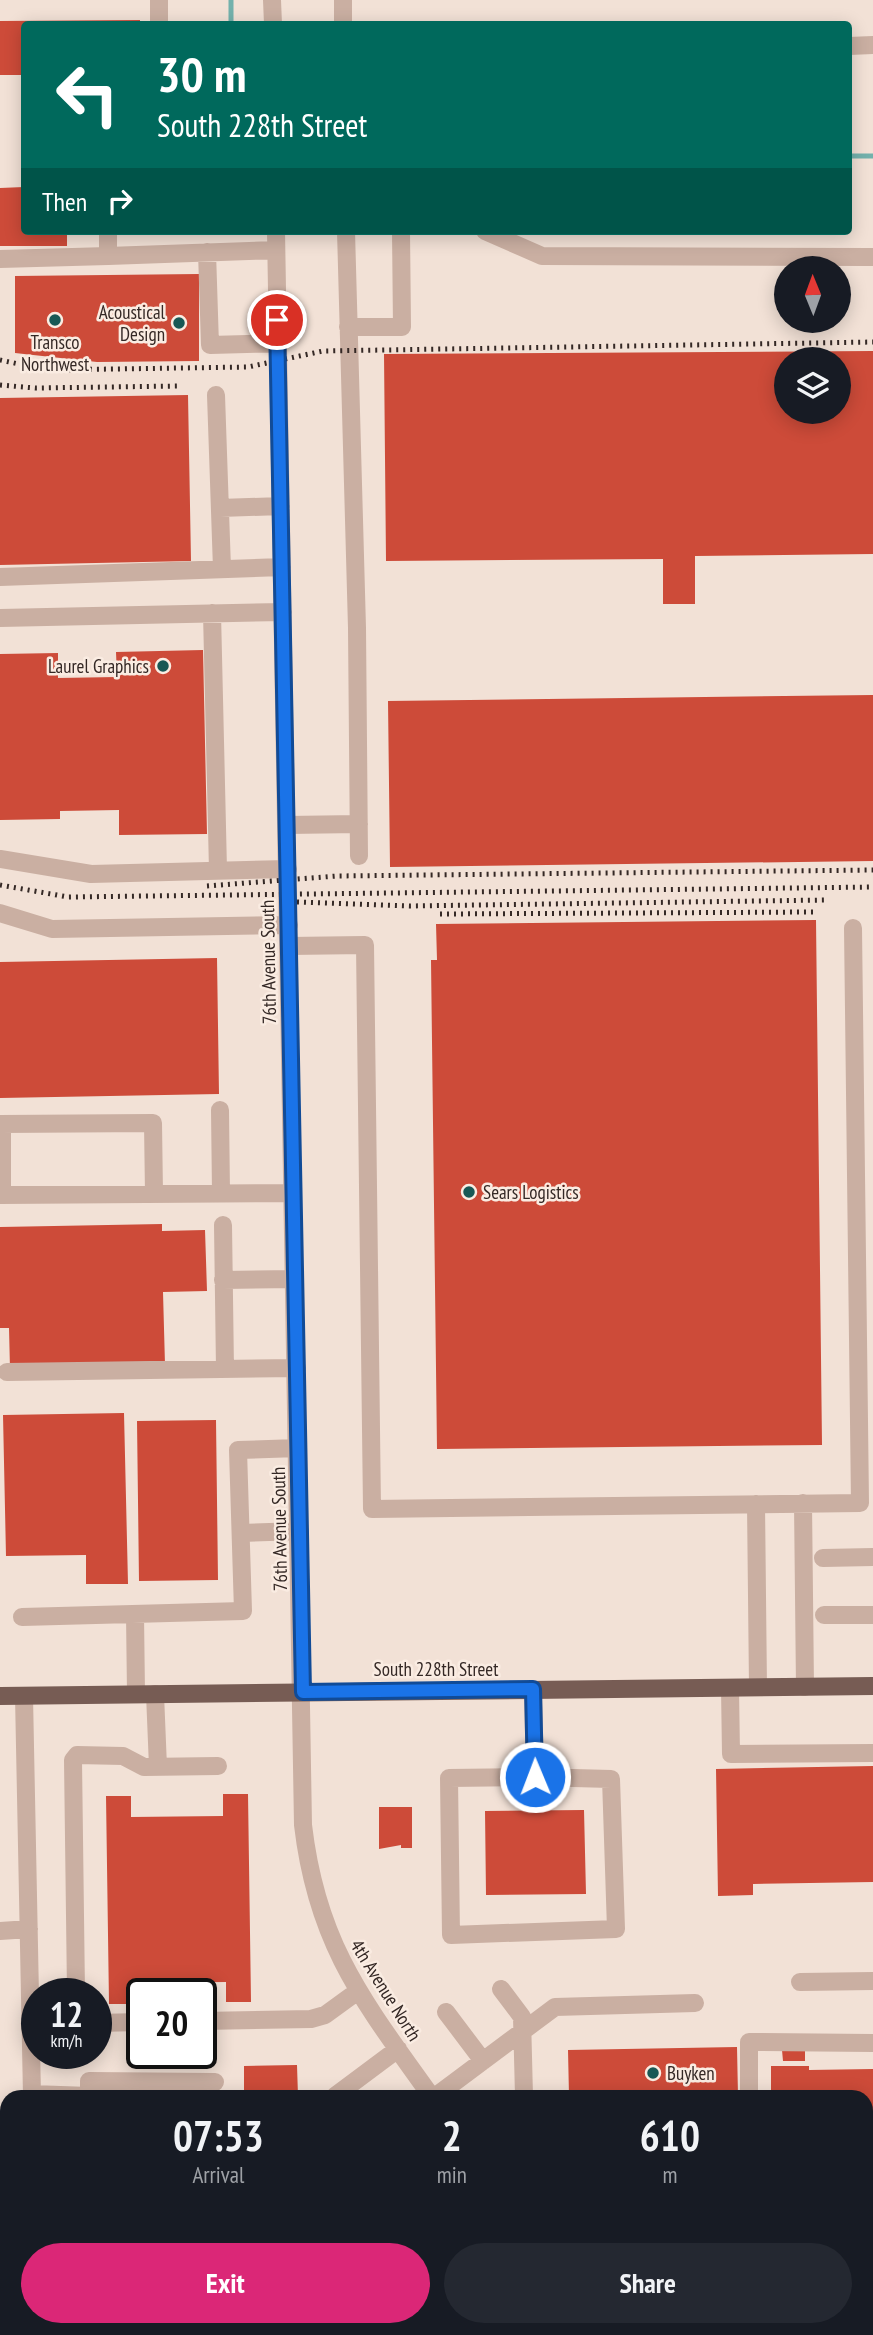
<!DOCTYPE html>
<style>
:root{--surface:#171b24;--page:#242831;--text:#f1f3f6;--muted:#9ea1a6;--accent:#db2777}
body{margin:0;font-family:"PT Sans Narrow",sans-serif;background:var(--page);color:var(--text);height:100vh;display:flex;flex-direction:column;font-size:26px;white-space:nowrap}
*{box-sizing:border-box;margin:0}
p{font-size:23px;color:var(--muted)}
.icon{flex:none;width:38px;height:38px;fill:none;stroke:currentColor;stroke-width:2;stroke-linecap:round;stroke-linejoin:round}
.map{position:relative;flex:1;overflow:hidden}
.side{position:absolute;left:0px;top:2090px;width:873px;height:247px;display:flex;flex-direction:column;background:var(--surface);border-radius:21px 21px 0 0;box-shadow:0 4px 18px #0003}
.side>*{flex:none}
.banner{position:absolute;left:21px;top:21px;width:831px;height:214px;border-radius:7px;box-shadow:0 4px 18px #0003;background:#00695c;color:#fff;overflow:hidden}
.needle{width:46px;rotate:359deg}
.buttons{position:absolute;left:774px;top:256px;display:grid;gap:14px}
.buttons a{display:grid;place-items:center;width:77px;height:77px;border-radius:50%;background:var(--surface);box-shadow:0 4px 18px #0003;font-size:35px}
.speed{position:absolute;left:21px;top:1978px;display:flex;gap:14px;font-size:35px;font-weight:700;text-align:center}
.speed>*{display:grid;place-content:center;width:91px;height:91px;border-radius:50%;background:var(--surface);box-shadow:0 4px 18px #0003;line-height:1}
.speed small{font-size:18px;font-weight:400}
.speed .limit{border:4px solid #111;border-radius:10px;background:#fff;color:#111}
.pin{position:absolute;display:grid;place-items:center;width:60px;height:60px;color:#fff;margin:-30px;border:4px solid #fff;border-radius:50%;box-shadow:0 2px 7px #0007}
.me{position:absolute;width:77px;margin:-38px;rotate:359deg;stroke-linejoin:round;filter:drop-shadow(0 0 5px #0008)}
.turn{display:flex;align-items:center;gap:24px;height:147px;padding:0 21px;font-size:32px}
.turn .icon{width:91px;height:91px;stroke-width:2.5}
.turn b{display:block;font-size:49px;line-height:60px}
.then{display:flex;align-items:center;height:66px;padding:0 21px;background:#0003;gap:14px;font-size:26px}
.eta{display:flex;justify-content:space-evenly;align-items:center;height:119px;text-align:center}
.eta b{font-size:42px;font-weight:800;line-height:49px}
.primary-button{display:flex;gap:14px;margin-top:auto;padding:14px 21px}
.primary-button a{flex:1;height:80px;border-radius:42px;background:var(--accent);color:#fff;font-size:28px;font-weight:800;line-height:80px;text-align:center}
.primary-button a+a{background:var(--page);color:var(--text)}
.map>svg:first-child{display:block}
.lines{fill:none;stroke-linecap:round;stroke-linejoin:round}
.stream{stroke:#73b1ac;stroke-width:5}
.building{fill:#cd4b39;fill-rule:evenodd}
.minor{stroke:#caafa2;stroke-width:18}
.major{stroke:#775c54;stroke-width:18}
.rail{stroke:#342825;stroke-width:5;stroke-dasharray:2 5;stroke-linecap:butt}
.route-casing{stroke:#114b97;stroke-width:18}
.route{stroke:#1a73e8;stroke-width:12}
.poi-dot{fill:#185855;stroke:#faece2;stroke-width:2.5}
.labels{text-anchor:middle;stroke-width:5;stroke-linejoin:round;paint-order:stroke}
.poi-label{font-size:19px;fill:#342825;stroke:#faece2;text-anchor:end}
.street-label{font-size:19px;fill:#342825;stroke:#faece2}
</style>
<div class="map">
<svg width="873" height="2335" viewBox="0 0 873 2335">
<rect width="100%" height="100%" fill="#f2e1d6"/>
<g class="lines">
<!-- stream -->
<path class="stream" d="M231,0V24
M849,156H873"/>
</g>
<!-- building -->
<path class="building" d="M140,20V24H24V75H0V21Z
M24,187V231H67V246H0V188Z
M199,274V361L97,362L15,353V276Z
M873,351V554L695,556V604H663V559L386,561L384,354ZM786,359H838V411H786Z
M188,395L191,561L0,565V398Z
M203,650L207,834L119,835V810L60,811V819L0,820V654L58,653V678L117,677L116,652Z
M873,695V861L390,867L388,701Z
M816,920L822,1445L437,1449L431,960H437L436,924Z
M217,958L219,1094L0,1098V962Z
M162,1224V1231L205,1230L207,1291L163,1292L165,1365L10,1369L9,1328H0V1227Z
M124,1413L128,1584H86V1555L6,1556L3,1415Z
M216,1420L218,1580L139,1581L137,1421Z
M873,1766V1882L753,1884V1895L718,1896L716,1769Z
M223,1794H248L251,2002H226V1982L134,1983V2004H109L106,1796H131V1817L223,1816Z
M379,1807H412V1848H401V1845L379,1849Z
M584,1810L586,1894L486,1895L485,1811Z
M737,2047L738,2096H569L568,2050Z
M805,2049V2061H783L782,2050Z
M297,2065L298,2096H244V2066Z
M771,2066H809V2070L873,2069V2319H866V2096H771Z
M155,2329H300V2335H155Z
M385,2329H470V2335H386Z
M706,2329H825V2335H706Z"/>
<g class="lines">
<!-- minor -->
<path class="minor" d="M159,0V24
M272,0L273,24
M343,0V24
M849,46L873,45
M276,231L303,1825C317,1945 364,2002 431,2096
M346,231L357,628L359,856
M485,231L542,256L873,257
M207,252L210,345L278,343
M108,256L276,250
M0,259L108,256V231
M348,327H402L401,231
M216,395L222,569
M220,508L281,506
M0,577L282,567
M212,613L218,870
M0,618L283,612
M287,825L359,824
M0,859L91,874L288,869
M0,913L52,929L289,925
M289,946L365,945L372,1509L860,1503L853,928
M220,1110L221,1193
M0,1124L153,1123L154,1194
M2,1124V1195
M0,1195L293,1193
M223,1225L225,1369
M223,1280L295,1279
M7,1372L297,1368
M803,1503L805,1687
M756,1504L758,1687
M241,1533L300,1531
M823,1558L873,1557
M135,1614L136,1694
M824,1615H873
M22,1617L243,1611L238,1450L298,1448
M730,1688L731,1754L873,1753
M533,1689L535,1777L449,1778L451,1935L616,1929L611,1779L535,1777
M155,1694L158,1767
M24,1696L32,2096
M0,1931L29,1929
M800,1982L873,1981
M501,1989L522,2017L524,2096
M76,1993L73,1760L77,1755L123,1756L144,1767L218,1766
M446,2012L483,2061
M201,2021L311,2019L325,2015L358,1991
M96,2023L142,2022
M32,2094L89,2096
M89,2095V2081L215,2082
M335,2096L398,2049
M436,2096L555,2007L695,2003
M749,2096V2042L873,2043
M0,2215H7
M37,2329V2335
M90,2329V2335
M305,2329V2334
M487,2329V2335
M585,2329L587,2335
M667,2329L668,2335
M832,2329V2335"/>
<!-- major -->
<path class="major" d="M0,1696L873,1686"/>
<!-- rail -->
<path class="rail" d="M0,360L47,370L248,367L323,351L873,342
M0,385L35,388L179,386
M0,885L68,897L873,887
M207,886L337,876L873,870
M297,902L409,906L826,900
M440,914L813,912"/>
</g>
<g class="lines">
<defs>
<path id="route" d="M277,320L303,1692L533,1689L535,1777"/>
</defs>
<!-- route casing -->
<use href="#route" class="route-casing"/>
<!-- route -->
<use href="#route" class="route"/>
</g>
<!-- markers -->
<g class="poi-dot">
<circle cx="55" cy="320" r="7"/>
<circle cx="179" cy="323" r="7"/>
<circle cx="163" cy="666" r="7"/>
<circle cx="469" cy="1192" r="7"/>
<circle cx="653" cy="2073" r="7"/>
</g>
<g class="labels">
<!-- poi labels -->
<g class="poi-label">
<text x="165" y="319">Acoustical<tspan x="165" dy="22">Design</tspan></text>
<text x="55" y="349" text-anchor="middle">Transco<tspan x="55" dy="22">Northwest</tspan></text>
<text x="149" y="673">Laurel Graphics</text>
<text x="483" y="1199" text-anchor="start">Sears Logistics</text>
<text x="667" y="2080" text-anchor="start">Buyken</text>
</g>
<!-- street labels -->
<g class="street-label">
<text transform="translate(268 962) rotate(-91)" y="7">76th Avenue South</text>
<text transform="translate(279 1529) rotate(-91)" y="7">76th Avenue South</text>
<text x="436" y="1676">South 228th Street</text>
<text transform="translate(386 1990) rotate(58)" y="7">4th Avenue North</text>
</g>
</g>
</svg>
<div class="buttons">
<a><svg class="needle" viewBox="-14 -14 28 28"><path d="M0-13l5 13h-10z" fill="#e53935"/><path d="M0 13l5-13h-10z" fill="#9ea1a6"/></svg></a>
<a><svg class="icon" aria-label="layers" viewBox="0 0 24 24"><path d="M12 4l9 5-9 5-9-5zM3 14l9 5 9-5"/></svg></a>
</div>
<div class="speed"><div>12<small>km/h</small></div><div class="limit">20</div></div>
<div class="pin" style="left:277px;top:320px;background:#d93025"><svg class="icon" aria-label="arrive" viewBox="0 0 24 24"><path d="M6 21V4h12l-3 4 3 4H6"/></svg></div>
<svg class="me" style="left:535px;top:1777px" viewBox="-20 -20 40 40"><circle r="17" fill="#1a73e8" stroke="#fff" stroke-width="3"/><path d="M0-11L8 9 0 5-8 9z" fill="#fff"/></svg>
<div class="banner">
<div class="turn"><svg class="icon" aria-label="left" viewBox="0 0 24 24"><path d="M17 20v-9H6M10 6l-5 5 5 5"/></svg><div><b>30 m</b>South 228th Street</div></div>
<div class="then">Then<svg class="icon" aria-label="right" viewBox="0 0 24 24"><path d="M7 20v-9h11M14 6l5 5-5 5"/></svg></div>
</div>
<section class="side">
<div class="eta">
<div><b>07:53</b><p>Arrival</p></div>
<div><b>2</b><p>min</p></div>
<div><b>610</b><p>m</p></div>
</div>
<div class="primary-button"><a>Exit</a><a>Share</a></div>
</section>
</div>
